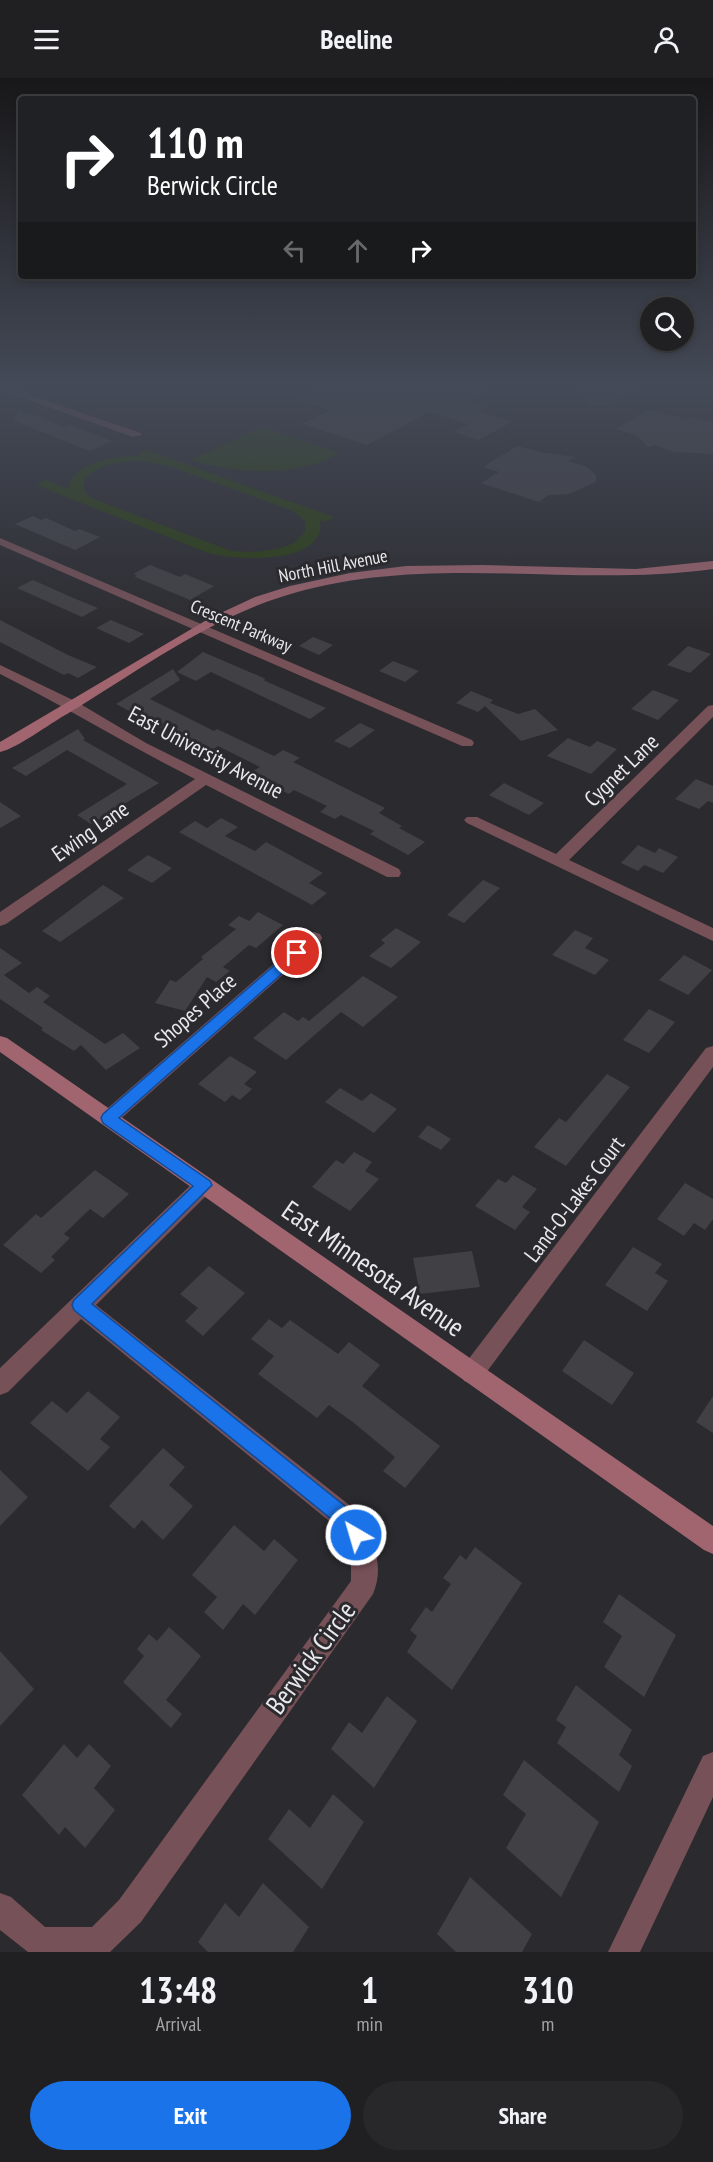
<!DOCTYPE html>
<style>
:root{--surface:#202022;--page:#28282a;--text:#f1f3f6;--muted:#a2a3a5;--line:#3d3e40;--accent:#1a73e8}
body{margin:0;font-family:"PT Sans Narrow",sans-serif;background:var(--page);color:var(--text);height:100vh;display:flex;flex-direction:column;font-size:22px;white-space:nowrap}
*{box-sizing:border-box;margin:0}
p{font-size:20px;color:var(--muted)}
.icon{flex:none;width:33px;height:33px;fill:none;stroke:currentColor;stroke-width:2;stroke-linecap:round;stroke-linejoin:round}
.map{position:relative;height:1874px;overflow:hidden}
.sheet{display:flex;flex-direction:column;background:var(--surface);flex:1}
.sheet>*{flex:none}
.guide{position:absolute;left:18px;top:18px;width:678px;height:183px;border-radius:6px;box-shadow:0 3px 9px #0003,0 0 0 2px var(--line);background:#202124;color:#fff;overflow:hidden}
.controls{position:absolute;left:640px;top:219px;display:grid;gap:12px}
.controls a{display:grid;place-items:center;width:54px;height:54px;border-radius:50%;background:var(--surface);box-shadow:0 3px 9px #0003,0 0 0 2px var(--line);font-size:30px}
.pin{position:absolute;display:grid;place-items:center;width:51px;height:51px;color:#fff;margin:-26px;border:3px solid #fff;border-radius:50%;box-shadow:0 2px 6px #0007}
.me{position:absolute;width:66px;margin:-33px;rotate:322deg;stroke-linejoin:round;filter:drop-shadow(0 0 4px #0008)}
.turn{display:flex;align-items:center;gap:21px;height:126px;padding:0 30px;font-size:27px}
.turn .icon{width:78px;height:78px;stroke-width:2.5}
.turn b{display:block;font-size:42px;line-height:51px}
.lanes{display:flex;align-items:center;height:57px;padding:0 30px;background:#0003;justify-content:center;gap:30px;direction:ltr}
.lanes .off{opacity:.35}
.eta{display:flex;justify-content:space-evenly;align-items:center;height:102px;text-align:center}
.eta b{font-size:36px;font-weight:800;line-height:42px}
.button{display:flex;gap:12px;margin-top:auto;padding:12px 30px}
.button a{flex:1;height:69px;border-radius:36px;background:var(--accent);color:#fff;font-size:24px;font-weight:800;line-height:69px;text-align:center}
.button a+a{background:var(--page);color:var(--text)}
header{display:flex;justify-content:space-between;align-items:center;height:78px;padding:0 30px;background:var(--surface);font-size:27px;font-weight:800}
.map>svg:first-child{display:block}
.green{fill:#293e0f;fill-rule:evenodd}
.building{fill:#414044}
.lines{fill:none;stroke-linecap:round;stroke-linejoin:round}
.street{fill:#775158;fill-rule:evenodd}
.secondary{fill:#a16570;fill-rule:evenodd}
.route{fill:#1a73e8;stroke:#114b97;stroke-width:1.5}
.labels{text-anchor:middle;stroke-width:6;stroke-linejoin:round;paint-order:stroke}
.far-street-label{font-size:18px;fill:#e9e9eb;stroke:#2b2a2e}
.street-label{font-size:22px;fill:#e9e9eb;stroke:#2b2a2e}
.near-street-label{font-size:27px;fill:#e9e9eb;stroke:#2b2a2e}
</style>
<header><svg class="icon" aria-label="menu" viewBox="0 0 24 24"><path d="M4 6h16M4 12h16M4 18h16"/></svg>Beeline<svg class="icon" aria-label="person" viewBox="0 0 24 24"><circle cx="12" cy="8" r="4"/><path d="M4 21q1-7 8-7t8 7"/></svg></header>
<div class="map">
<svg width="713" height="1874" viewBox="0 0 713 1874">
<rect width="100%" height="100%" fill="#2b2a2e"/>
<!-- green -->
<path class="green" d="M265,350L340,375C296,400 239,396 191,382L257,351Z
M146,372L334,439L325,444L320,442C328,488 231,483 206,474L36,407L46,402L68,411C72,383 116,378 139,378L137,376ZM141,383L169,388L293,433L305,443V454L294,465L281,470L256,474L231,473L96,422L87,416L83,410L85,400C100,386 122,383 141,383Z"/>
<!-- building -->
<path class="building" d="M329,307H360L378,313L389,307H494L466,323L487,328L478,334L512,344L479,362L453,354L469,346L429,334L367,367L302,346L330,332L298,322Z
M572,307H642L607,328L587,327V321Z
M18,331L66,349L70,347L112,363L90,373L14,343Z
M648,331L688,342L692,339L713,344V376L674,374L655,367L648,369L636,357L616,351Z
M517,368L540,374L575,379L568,383L587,389L596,397V404L569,416L548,417L539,424L481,405L499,394L483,389Z
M33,438L41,442L46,440L75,453L79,451L100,459L75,472L15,446Z
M150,487L180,499L185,496L214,508L190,522L135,499L137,497L133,496Z
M33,502L71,519L98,530L82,539L17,510Z
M0,542L68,577L97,589L78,600L68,595L64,597L48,589L0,564Z
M111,542L144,556L129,565L96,550Z
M313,559L333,567L319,577L299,568Z
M688,568L711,576L690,595L667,587Z
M203,574L266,601L263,602L326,630L310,641L211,594L196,603L177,594Z
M393,583L419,593L405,604L379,593Z
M173,591L180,602L150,621L214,653L217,651L274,678L283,672L300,680L293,684L385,730L379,735L402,748L399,750L425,764L408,777L370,756L374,753L341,737L335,741L320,734L327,728L294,712L289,716L248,696L260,689L218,668L208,675L116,626Z
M653,612L679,622L658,642L631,631Z
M471,613L493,622L490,625L518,636L535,631L558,652L521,663L485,628L478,634L456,625Z
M360,645L375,652L350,670L334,663Z
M78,651L85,661L83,662L159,705L91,746L77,737L127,706L67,672L26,698L12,690Z
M568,660L590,669L597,663L617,671L591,696L547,678Z
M696,701L713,708V725L708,723L699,731L675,721Z
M504,705L544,725L529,737L489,717Z
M0,724L21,738L0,750Z
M221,740L238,749L225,758L255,773L266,764L323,795L309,805L327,815L312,827L179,754L195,743L207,750Z
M638,767L655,775L659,770L678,779L663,795L644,787L638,793L621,785Z
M148,777L172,790L152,805L127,792Z
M483,802L500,810L464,845L447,837Z
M103,807L124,820L60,864L42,853Z
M258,834L283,847L256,870L249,867L223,889L230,893L216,904L207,899L185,933L155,925L170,902L176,904L203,881L201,879L236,851L228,847L239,838L249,843Z
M396,850L421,864L391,890L369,878L385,865L381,862Z
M575,852L593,860L585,870L609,882L595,897L552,877Z
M0,870L22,885L4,897L29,915L37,909L50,918L43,924L105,966L123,955L140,970L106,992L81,967L74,973L41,952L43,950L0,921Z
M684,877L712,892L688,917L659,902Z
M363,898L398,919L363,949L341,934L286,982L253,960L284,934L298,943L303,939L309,943Z
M649,931L675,944L649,975L623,962Z
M230,978L257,994L244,1006L252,1011L240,1022L232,1017L225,1024L198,1006Z
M607,996L630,1009L566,1088L534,1069L559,1040L566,1044Z
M340,1010L362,1023L371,1015L397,1031L374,1055L325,1024Z
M428,1047L451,1061L441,1072L418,1059Z
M354,1074L372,1084L365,1093L379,1101L350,1133L312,1109L336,1082L343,1086Z
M95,1092L129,1116L103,1140L90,1131L64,1156L70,1160L51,1179L55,1182L41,1195L3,1167L36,1136L41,1140Z
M513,1097L537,1111L522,1129L530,1134L515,1152L475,1128L498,1101L506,1105Z
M685,1105L713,1121V1141L705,1152L694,1145L684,1158L657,1141Z
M633,1169L662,1186L655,1195L668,1203L647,1233L605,1207Z
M472,1173L480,1209L420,1216L413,1180Z
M209,1188L245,1215L203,1258L185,1243L198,1230L180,1216Z
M269,1241L282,1250L290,1242L338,1276L349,1264L380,1287L362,1308L440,1368L405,1410L383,1393L395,1379L354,1345L329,1327L317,1340L258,1296L274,1278L251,1261Z
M584,1262L634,1295L612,1327L562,1293Z
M88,1313L120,1339L100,1361L110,1369L88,1393L30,1345L52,1323L67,1335Z
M713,1318V1355L696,1344Z
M163,1370L185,1389L169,1407L193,1428L163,1462L142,1442L134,1451L109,1428Z
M0,1392L28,1419L0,1448Z
M234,1447L264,1473L274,1461L298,1482L255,1537L243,1526L223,1552L204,1534L217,1519L192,1497Z
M475,1469L522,1505L452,1612L407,1574L417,1558L410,1552L426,1529L432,1534L451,1506L443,1500L460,1477L466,1482Z
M619,1516L676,1557L644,1619L604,1589L622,1558L603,1544Z
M169,1549L201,1578L166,1622L182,1636L171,1650L123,1604L144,1578L137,1571L149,1556L157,1563Z
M0,1573L34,1611L0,1648Z
M576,1607L632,1652L619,1677L632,1688L619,1714L557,1665L566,1649L556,1642Z
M387,1618L417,1643L374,1710L331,1671L349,1644L362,1655Z
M64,1666L77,1680L89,1666L111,1688L94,1710L115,1732L85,1770L65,1749L59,1757L22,1717Z
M524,1682L599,1744L561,1819L506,1770L526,1736L503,1717Z
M333,1716L364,1744L322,1811L268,1761L289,1731L310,1750Z
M470,1799L532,1856L522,1874H456L437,1856Z
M263,1805L309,1849L293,1874H208L198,1864L225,1825L239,1839Z"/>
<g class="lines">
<!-- street -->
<path class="street" d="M0,307L141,355L142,357L133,359L0,312Z
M0,460L472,662L474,665L472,668H462L0,467Z
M0,587L77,624L146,665L399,791L401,795L399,799H387L206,707L6,846L0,848V834L195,701C129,668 66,629 0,596Z
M713,627V639L569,782L713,850V863L467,745L464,742L467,739H477L556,776L708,628Z
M314,854L320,856L322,860L320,864L116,1045L109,1048L102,1045L99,1040L102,1035L308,856Z
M713,968V989L480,1303L472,1306L464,1303L461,1295L464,1287L706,970Z
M204,1099L211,1101L214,1107L211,1113L96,1227L357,1433C371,1460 386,1485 373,1516L141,1844L110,1874H28L0,1852V1815L11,1819L45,1849H92L119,1822L351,1503V1474L339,1451L81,1241L8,1314L0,1317V1290L197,1101Z
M713,1674V1719L640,1874H608L703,1678Z"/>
<!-- secondary -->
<path class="secondary" d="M713,483V491C569,511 422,473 281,519C205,543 135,595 67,636C49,646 18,670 0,674V664L210,540L255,519L290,508L350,495L406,488L483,487L636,491Z
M0,958L7,960L713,1448V1476L704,1472L0,974Z"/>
</g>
<!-- sky -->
<linearGradient id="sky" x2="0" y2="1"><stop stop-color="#181719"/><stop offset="0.54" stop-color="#444a57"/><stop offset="1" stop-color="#444a57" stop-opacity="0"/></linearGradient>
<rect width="713" height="570" fill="url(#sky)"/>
<!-- route -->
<path class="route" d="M297,870L303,875L302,878L119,1040L210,1103L212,1107L92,1226L355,1436L366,1457L363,1464L356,1467L349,1464L341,1449L74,1232L72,1227L74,1222L193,1108L103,1045L101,1040L103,1036L292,872Z"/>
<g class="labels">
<!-- far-street labels -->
<g class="far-street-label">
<text transform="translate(333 488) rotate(-11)" y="6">North Hill Avenue</text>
<text transform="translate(241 548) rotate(23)" y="6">Crescent Parkway</text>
</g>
<!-- street labels -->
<g class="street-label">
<text transform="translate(206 674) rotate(28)" y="8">East University Avenue</text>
<text transform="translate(621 692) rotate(-44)" y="8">Cygnet Lane</text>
<text transform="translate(90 753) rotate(-35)" y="8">Ewing Lane</text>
<text transform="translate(195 932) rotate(-41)" y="8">Shopes Place</text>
<text transform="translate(574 1121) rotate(-53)" y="8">Land-O-Lakes Court</text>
</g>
<!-- near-street labels -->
<g class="near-street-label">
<text transform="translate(373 1191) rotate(35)" y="9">East Minnesota Avenue</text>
<text transform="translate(311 1580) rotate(-54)" y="9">Berwick Circle</text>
</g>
</g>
</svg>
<div class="controls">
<a><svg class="icon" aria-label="search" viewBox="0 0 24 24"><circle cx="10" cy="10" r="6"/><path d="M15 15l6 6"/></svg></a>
</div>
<div class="pin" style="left:297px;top:875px;background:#d93025"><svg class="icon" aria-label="arrive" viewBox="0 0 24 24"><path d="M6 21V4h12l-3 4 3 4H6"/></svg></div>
<svg class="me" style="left:356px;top:1457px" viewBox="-20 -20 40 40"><circle r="17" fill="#1a73e8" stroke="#fff" stroke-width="3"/><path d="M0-11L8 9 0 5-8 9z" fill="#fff"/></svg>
<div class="guide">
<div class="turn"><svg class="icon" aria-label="right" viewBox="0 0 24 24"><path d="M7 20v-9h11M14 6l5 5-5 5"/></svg><div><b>110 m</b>Berwick Circle</div></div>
<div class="lanes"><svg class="icon off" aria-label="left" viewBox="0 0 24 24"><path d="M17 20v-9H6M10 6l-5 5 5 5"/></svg><svg class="icon off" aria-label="ahead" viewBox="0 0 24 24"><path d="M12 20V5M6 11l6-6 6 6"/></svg><svg class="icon" aria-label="right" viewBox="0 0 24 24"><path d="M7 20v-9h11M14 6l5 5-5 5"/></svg></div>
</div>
</div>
<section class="sheet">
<div class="eta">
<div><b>13:48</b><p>Arrival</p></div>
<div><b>1</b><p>min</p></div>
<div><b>310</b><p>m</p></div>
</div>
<div class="button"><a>Exit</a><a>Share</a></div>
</section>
